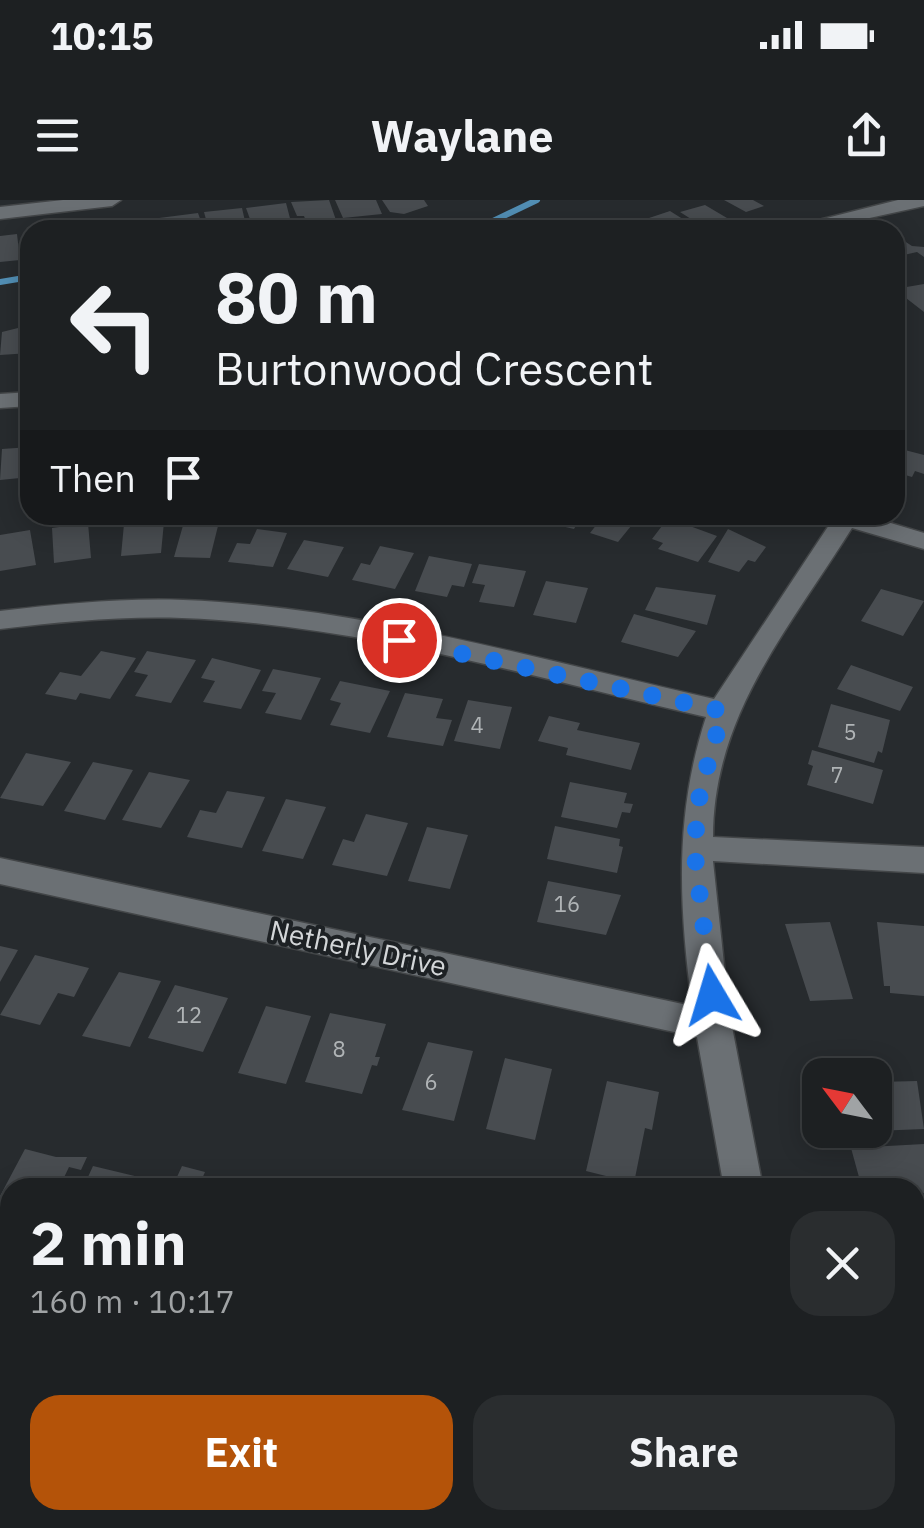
<!DOCTYPE html>
<meta charset="utf-8">
<style>
:root{--surface:#1d2022;--page:#2a2d2f;--text:#f1f3f6;--muted:#a0a3a5;--line:#3b3e40;--accent:#b45309}
body{margin:0;font-family:"IBM Plex Sans",sans-serif;background:var(--page);color:var(--text);height:100vh;display:flex;flex-direction:column;font-size:38px;white-space:nowrap}
*{box-sizing:border-box;margin:0}
p{font-size:32px;color:var(--muted)}
.icon{flex:none;width:55px;height:55px;fill:none;stroke:currentColor;stroke-width:2;stroke-linecap:round;stroke-linejoin:round}
.map{position:relative;flex:1;overflow:hidden}
.side{position:absolute;left:0px;top:978px;width:925px;height:352px;display:flex;flex-direction:column;background:var(--surface);border-radius:30px 30px 0 0;box-shadow:0 5px 25px #0003,0 0 0 2px var(--line)}
.side>*{flex:none}
.hud{position:absolute;left:20px;top:20px;width:885px;height:305px;border-radius:30px;box-shadow:0 5px 25px #0003,0 0 0 2px var(--line);background:#1d2022;color:var(--text);overflow:hidden}
.needle{width:65px;rotate:302deg}
.fabs{position:absolute;left:802px;top:858px;display:grid;gap:20px}
.fabs a{display:grid;place-items:center;width:90px;height:90px;border-radius:20px;background:var(--surface);box-shadow:0 5px 25px #0003,0 0 0 2px var(--line);font-size:50px}
.pin{position:absolute;display:grid;place-items:center;width:85px;height:85px;color:#fff;margin:-42px;border:5px solid #fff;border-radius:50%;box-shadow:0 2px 10px #0007}
.me{position:absolute;width:110px;margin:-55px;rotate:353deg;stroke-linejoin:round;filter:drop-shadow(0 0 8px #0008)}
.turn{display:flex;align-items:center;gap:35px;height:210px;padding:0 30px;font-size:45px}
.turn .icon{width:130px;height:130px;stroke-width:2.5}
.turn b{display:block;font-size:70px;line-height:85px}
.then{display:flex;align-items:center;height:95px;padding:0 30px;background:#0003;gap:20px;font-size:38px}
.round{display:grid;place-items:center;flex:none;width:105px;height:105px;border-radius:30px;background:var(--page)}
.summary{display:flex;align-items:center;justify-content:space-between;height:170px;padding:0 30px}
h1{font-size:60px;font-weight:800;line-height:75px}
.action{display:flex;gap:20px;margin-top:auto;padding:20px 30px}
.action a{flex:1;height:115px;border-radius:30px;background:var(--accent);color:#fff;font-size:40px;font-weight:800;line-height:115px;text-align:center}
.action a+a{background:var(--page);color:var(--text)}
.status{display:flex;justify-content:space-between;align-items:center;height:70px;padding:0 50px;background:var(--surface);direction:ltr}
.status svg{height:28px;fill:currentColor}
header{display:flex;justify-content:space-between;align-items:center;height:130px;padding:0 30px;background:var(--surface);font-size:45px;font-weight:800}
.map>svg:first-child{display:block}
.lines{fill:none;stroke-linecap:round;stroke-linejoin:round}
.stream{stroke:#528fb5;stroke-width:6}
.building{fill:#484c50}
.minor-casing{stroke:#434648;stroke-width:3}
.minor{fill:#6b7074;fill-rule:evenodd}
.route{stroke:#1a73e8;stroke-width:18;stroke-dasharray:0 32.4}
.labels{text-anchor:middle;stroke-width:8;stroke-linejoin:round;paint-order:stroke}
.number-label{font-size:22px;fill:#b0b4b6}
.street-label{font-size:28px;fill:#d3d6d8;stroke:#1d2124}
</style>
<div class="status"><b>10:15</b><svg viewBox="0 0 49 12"><path d="M0 12V9h3v3zM5 12V6h3v6zM10 12V3h3v9zM15 12V0h3v12zM26 1h20v11H26zM47 4h2v5h-2z"/></svg></div>
<header><svg class="icon" aria-label="menu" viewBox="0 0 24 24"><path d="M4 6h16M4 12h16M4 18h16"/></svg>Waylane<svg class="icon" aria-label="share" viewBox="0 0 24 24"><path d="M12 15V3M7 8l5-5 5 5M5 13v7h14v-7"/></svg></header>
<div class="map">
<svg width="924" height="1328" viewBox="0 0 924 1328">
<rect width="100%" height="100%" fill="#272b2e"/>
<g class="lines">
<!-- stream -->
<path class="stream" d="M408,30L489,23L537,0
M0,82L30,77"/>
</g>
<!-- building -->
<path class="building" d="M329,0L336,20L307,24L304,16H297L291,2Z
M335,0H376L382,14L343,18Z
M382,0H424L428,6L404,14L390,12Z
M724,0H753L764,6L746,12Z
M286,3L292,26L262,29L259,21L251,22L246,8Z
M705,5L727,18L702,26L680,12Z
M242,8L247,30L208,27L204,12Z
M670,11L697,28L668,30L649,18Z
M198,13L204,30H161L159,18Z
M154,18L157,30H115L114,23Z
M17,34L20,60L0,62V36Z
M895,35L912,46L924,47V57L917,52L895,57Z
M924,84V112L906,98L895,101V89Z
M30,125V153L0,155L2,132Z
M30,247V277L0,280L2,249Z
M901,249L924,255V274L915,271L912,277L895,272Z
M544,315H582L574,329L540,321Z
M590,315H640L618,342L590,333L601,319Z
M206,317H217L219,322L210,358L174,357L184,322H204Z
M668,318L717,336L698,362L658,349L663,343L652,339Z
M164,322L161,353L121,356L124,324Z
M88,323L91,358L54,363L52,328Z
M257,329L287,333L273,367L228,362L237,343L250,344Z
M728,329L766,347L755,362L748,360L739,372L708,362Z
M30,330L36,365L0,371V335Z
M304,340L344,347L328,377L287,369Z
M380,346L414,353L395,389L352,380L361,363L370,365Z
M429,356L472,364L464,387L452,385L447,397L415,391Z
M479,364L526,371L514,407L479,402L485,385L472,383Z
M546,381L588,388L576,423L533,415Z
M656,387L716,395L707,425L645,410Z
M881,389L924,401L903,436L861,421Z
M634,414L696,431L678,457L621,442Z
M101,451L136,458L110,499L80,493L76,500L45,494L60,472L81,476Z
M147,451L196,460L171,503L135,496L148,475L134,472Z
M212,458L261,470L241,509L203,502L215,481L201,478Z
M851,465L913,487L900,511L837,489Z
M273,469L321,478L301,520L265,513L276,493L262,491Z
M340,481L390,491L370,533L330,525L341,503L330,500Z
M405,493L443,499L436,518L452,520L443,546L387,537Z
M468,500L512,507L500,549L454,541Z
M831,504L890,520L882,553L878,551L874,563L818,547Z
M549,516L580,523L577,530L640,543L631,570L566,555L568,548L538,541Z
M812,550L883,570L873,604L807,585L813,566L808,564Z
M26,553L71,562L43,606L0,598Z
M93,562L133,570L105,620L64,611Z
M149,572L190,580L161,628L122,620Z
M570,582L627,593L624,603L633,604L630,613L622,612L617,628L561,617Z
M227,591L265,597L242,648L187,637L200,610L216,613Z
M286,599L326,607L303,659L262,651Z
M366,614L408,623L387,676L332,665L343,639L354,642Z
M555,626L620,639L619,646L623,647L617,673L547,659Z
M427,627L468,635L450,689L408,681Z
M548,681L621,695L606,735L537,722Z
M830,722L853,799L810,801L785,724Z
M877,722L924,726V796L890,793V786H884Z
M0,746L18,750L0,782Z
M35,755L89,768L74,797L58,793L40,825L0,815Z
M119,772L161,781L130,847L82,836Z
M175,785L228,798L203,852L148,838Z
M266,806L311,816L286,884L238,873Z
M330,813L386,824L375,857H380L377,866L372,865L362,894L305,882Z
M428,842L473,851L454,921L402,910Z
M505,858L552,869L535,940L486,929Z
M873,862L878,882L917,881L924,929L875,931V875H833L830,864Z
M607,881L659,892L652,930L645,928L634,983L586,971Z
M924,944V993L915,994V988H862L851,948Z
M25,949L56,957H87L81,970L69,967L59,988H10V1040L0,1031V996Z
M93,966L143,978L139,988H83Z
M182,966L205,972L198,988H172Z
M915,1045L924,1046V1112H915Z
M915,1122H924V1193H915Z
M915,1247L924,1249V1306L915,1304Z
M0,1272L10,1274V1320H32L29,1328H0Z"/>
<g class="lines">
<defs>
<path id="minor" d="M63,0H121L112,6L0,19V7Z
M898,0H924V6L815,30H779Z
M30,192V206L0,208V194Z
M823,315H864L924,333V349L852,328C790,427 713,515 713,637L924,647V673L713,661L729,811L763,988H724L697,837L0,684V658L692,806C679,705 674,615 706,517C534,478 359,424 182,418C121,416 61,422 0,429V411C61,404 121,398 183,400C362,407 540,460 714,499L831,322Z
M0,1125L10,1128V1170L0,1167Z
M125,1320H171L168,1328H122Z
M606,1320H678L681,1328H609Z
M749,1320H795L794,1328H748Z"/>
</defs>
<!-- minor casing -->
<use href="#minor" class="minor-casing"/>
<!-- minor -->
<use href="#minor" class="minor"/>
</g>
<g class="lines">
<!-- route -->
<path class="route" d="M399,440L723,511L700,592L694,648L712,795"/>
</g>
<g class="labels">
<!-- number labels -->
<g class="number-label">
<text x="477" y="533">4</text>
<text x="850" y="540">5</text>
<text x="837" y="583">7</text>
<text x="567" y="712">16</text>
<text x="189" y="823">12</text>
<text x="339" y="857">8</text>
<text x="431" y="890">6</text>
</g>
<!-- street labels -->
<g class="street-label">
<text transform="translate(358 748) rotate(12)" y="10">Netherly Drive</text>
</g>
</g>
</svg>
<div class="fabs">
<a><svg class="needle" viewBox="-14 -14 28 28"><path d="M0-13l5 13h-10z" fill="#e53935"/><path d="M0 13l5-13h-10z" fill="#a0a3a5"/></svg></a>
</div>
<div class="pin" style="left:399px;top:440px;background:#d93025"><svg class="icon" aria-label="arrive" viewBox="0 0 24 24"><path d="M6 21V4h12l-3 4 3 4H6"/></svg></div>
<svg class="me" style="left:712px;top:795px" viewBox="-20 -20 40 40"><path d="M0-17L14 15 0 8-14 15z" fill="#1a73e8" stroke="#fff" stroke-width="4"/></svg>
<div class="hud">
<div class="turn"><svg class="icon" aria-label="left" viewBox="0 0 24 24"><path d="M17 20v-9H6M10 6l-5 5 5 5"/></svg><div><b>80 m</b>Burtonwood Crescent</div></div>
<div class="then">Then<svg class="icon" aria-label="arrive" viewBox="0 0 24 24"><path d="M6 21V4h12l-3 4 3 4H6"/></svg></div>
</div>
<section class="side">
<div class="summary"><div><h1>2 min</h1><p>160 m · 10:17</p></div><a class="round"><svg class="icon" aria-label="close" viewBox="0 0 24 24"><path d="M6 6l12 12M18 6L6 18"/></svg></a></div>
<div class="action"><a>Exit</a><a>Share</a></div>
</section>
</div>
